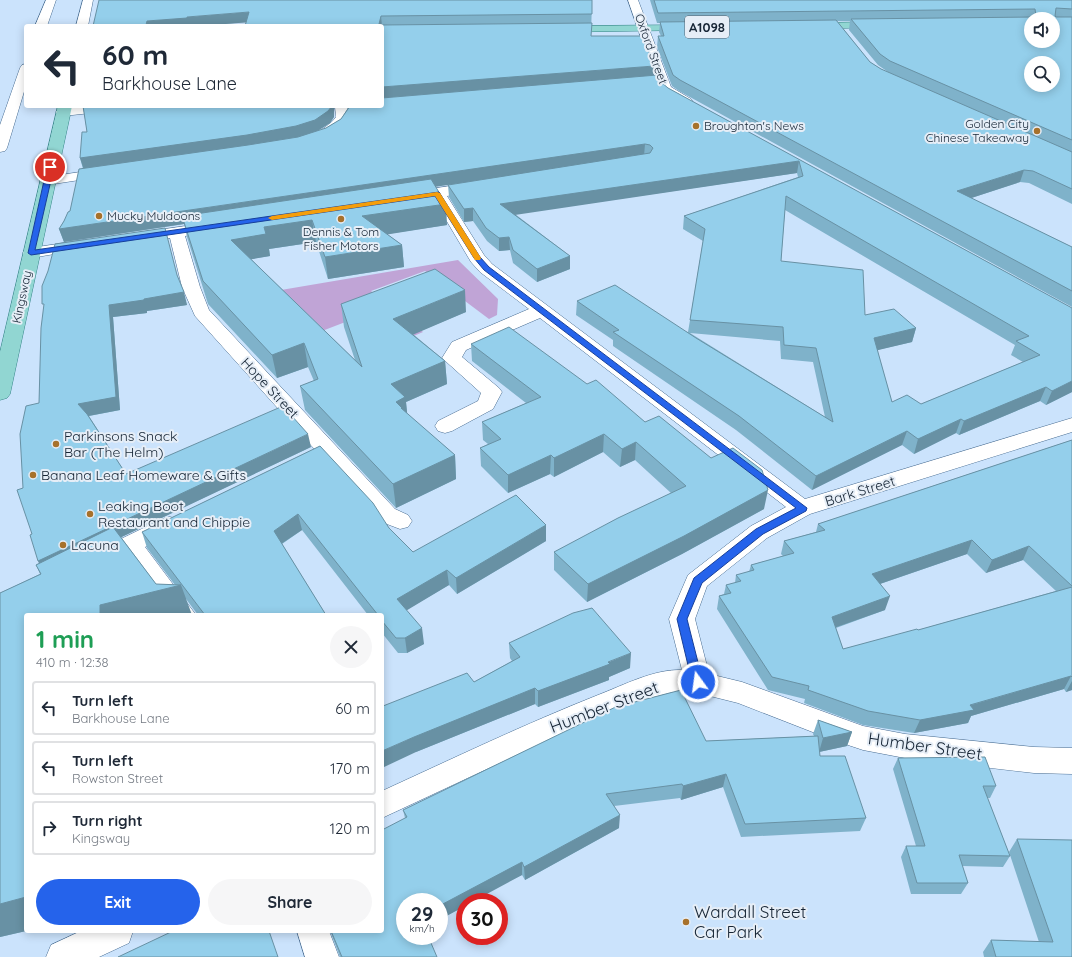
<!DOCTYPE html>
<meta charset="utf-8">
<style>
:root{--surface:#fff;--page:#f6f6f7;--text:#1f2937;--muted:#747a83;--line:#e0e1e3;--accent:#2563eb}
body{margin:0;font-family:Quicksand,sans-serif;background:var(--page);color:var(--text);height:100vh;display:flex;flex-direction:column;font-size:15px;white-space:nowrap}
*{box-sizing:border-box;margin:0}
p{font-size:13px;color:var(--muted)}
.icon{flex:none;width:22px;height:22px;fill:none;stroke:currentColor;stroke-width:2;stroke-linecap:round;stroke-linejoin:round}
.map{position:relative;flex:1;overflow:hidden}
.panel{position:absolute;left:24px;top:613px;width:360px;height:320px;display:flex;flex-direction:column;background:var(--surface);border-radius:4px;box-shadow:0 2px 10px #0003}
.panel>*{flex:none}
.guide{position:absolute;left:24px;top:24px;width:360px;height:84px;border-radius:4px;box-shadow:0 2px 10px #0003;background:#fff;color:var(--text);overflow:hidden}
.controls{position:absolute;left:1024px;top:12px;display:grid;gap:8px}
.controls a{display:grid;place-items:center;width:36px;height:36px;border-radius:50%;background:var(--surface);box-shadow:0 2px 10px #0003;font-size:20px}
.speed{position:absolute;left:396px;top:893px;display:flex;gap:8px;font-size:20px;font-weight:700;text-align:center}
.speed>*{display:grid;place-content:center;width:52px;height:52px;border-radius:50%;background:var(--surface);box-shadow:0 2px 10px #0003;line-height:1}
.speed small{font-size:10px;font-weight:400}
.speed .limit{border:6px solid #d22;background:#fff;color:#111}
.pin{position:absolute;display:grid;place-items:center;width:34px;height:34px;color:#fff;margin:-17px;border:2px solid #fff;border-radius:50%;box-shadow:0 1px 4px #0007}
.me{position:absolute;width:44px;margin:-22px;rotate:346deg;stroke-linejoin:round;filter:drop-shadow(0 0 3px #0008)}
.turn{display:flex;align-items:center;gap:14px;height:84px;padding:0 12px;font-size:18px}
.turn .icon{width:52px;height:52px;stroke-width:2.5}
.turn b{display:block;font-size:28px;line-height:34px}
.round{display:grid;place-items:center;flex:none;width:42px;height:42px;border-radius:21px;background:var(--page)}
.headline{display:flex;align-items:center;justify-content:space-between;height:68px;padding:0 12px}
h1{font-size:24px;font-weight:700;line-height:30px;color:#1e9e55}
.primary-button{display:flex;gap:8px;margin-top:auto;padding:8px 12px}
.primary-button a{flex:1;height:46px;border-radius:24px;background:var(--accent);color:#fff;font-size:16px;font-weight:700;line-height:46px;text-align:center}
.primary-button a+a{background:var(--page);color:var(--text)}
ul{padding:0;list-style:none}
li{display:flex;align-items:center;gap:12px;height:54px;margin:0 8px 6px;padding:0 4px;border:2px solid var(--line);border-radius:4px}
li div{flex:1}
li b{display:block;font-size:15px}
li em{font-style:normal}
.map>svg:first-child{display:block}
.green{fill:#c0a4d6}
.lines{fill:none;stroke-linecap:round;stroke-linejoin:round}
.minor-casing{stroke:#486c91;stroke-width:1}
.major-casing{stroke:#368688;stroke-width:1}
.minor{fill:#fff;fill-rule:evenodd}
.major{fill:#91d6d2;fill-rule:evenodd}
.wall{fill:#7fb2ca;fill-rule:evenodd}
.shaded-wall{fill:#6891a4}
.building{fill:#94cfeb;stroke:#6891a4;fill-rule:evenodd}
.route{fill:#2563eb;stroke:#184099}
.slow{fill:#f59e0b}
.poi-dot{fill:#a7712b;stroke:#e6eef7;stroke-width:1.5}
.labels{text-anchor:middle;stroke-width:4;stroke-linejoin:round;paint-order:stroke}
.far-street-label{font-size:12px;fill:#162535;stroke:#e6eef7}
.far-poi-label{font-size:12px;fill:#162535;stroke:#e6eef7;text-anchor:start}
.shield{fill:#e6eef7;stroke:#54616f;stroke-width:1}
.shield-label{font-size:13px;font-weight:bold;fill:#162535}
.street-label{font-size:14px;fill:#162535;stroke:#e6eef7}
.poi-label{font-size:14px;fill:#162535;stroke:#e6eef7;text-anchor:start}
.near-street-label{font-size:17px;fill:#162535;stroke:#e6eef7}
.near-poi-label{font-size:17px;fill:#162535;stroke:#e6eef7;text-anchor:start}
</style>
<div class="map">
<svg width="1072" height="957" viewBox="0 0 1072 957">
<rect width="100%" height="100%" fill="#cbe3fc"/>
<!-- green -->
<path class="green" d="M458,260L498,299L497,315L489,319L425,271L371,291L423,332L409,338L374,311L322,331L281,290Z"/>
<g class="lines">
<defs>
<path id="minor" d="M46,0H56L47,26H35Z
M83,0H93L88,26H76Z
M628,0H638L671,87L691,99L693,102L691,105H681L659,89Z
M26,64V85L7,148L5,151L0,152V125L20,68L22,65Z
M82,106H126L124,109L119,110L63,116L58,115L56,112L58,109Z
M335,106H347L350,117C342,128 332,143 317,139L315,136C321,128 330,126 336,117Z
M107,168L112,169L114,172L112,175L47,185L42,184L40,181L42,178L47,177Z
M477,182L482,184L485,187L482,190L447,196L484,255L492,264L805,499L1072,418V432L810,514L767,538L707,586L695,619L709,674L742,682L863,726L905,734L1034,747L1072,748V774L1034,773L905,758L863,750L833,740L738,703L698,693L673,692L650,698L566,732L382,818V791C454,758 525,724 598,695C624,685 654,669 682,670L669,619L688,575L751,526L786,507L540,318L466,350L462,357L499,388L502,392L493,409L452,431L445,433L438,431L435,426L438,421L478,401L481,393L442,358L452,342L529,309L480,272L471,262L433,198L410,202L405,200L402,197L405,194L410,192Z
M214,222L220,224L222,227L220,230L185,236L200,287L209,310L395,509L408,515L412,521L408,527L400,529L379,521L195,316L182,287L170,238L137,243L131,241L129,238L131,235L137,233Z
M84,240L90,242L92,245L90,248L31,258L25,257L23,253L25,249L31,248Z
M170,517L178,519L182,525L178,531L145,547L196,615H169L126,556L100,568L92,565L88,559L92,553L162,519Z
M81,931H133L129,943L99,957H46L51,945Z
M297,931H329L339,957H305Z"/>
<path id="major" d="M880,22L884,23L886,25L884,27L810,29L804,26L810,23Z
M690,25L694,26L696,28L694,30L562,32L558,31L556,29L558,27L562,26Z
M58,106H72L10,394L7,398L0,400V352Z"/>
</defs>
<!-- minor casing -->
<use href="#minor" class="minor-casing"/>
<!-- major casing -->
<use href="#major" class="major-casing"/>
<!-- minor -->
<use href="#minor" class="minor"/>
<!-- major -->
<use href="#major" class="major"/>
</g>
<!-- wall -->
<path class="wall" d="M592,0L591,36L653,76L668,88L1072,308V392L1046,405L1040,401L959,435L956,433L914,454L902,445L812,490L736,430L613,346V340L576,315L577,301L688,332L690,320L703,241L683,229L684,216L798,177L797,173L515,214L570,256V269L537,282L513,263L510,250L499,251L487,241L473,221L464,222L449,197L448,185L450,184L435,186L447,225L387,234L402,245L404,267L328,279L316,242L269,249L270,256L251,259L355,360L344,327L341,304L466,312L413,334L445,361L447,384L406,402L407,414L455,455L456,479L396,508L305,410L300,386L314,381L308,367L277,378L208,304L187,237L184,224L64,242L59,229L70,211L83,169L80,158L87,132L83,106H334V117L330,123L317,131L326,128L341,119L349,106H382V26L246,22L200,26H93ZM785,210L1015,345L1011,355L1023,362L921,404L892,402L877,350L912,342L916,328L865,315L781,261ZM690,333L780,341L781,359L813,362L825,417Z
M650,0H1072V204L1029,183L1020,182L971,198L1072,247V307L679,91L672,86L657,47L658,36H661L659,32L660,23H657ZM837,21H850L849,30L878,65L888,72L931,91L881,69L870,62Z
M177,275L187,305L147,311V313L113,317L120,410L89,416L126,474L311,447L121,537L156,584L175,585L147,548L142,532L320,446L389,528L413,552L546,525V541L457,594L449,585L406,610L424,644L407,653H398L382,633V615H368L302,530L282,544L326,615H198L186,599L26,615V931L0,937V593L40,574L36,565L39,563L32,534L23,488L39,403L44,308Z
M471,344L587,384L645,422L764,509L682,554L587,602L554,570V552L671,493L635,460L620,467L603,452L554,477L550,474L508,493L481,466L480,448L488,444L483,440L482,422L526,403L472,361Z
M1072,440V690L1066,692L1064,689L971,716L968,723L914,733L863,725L804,703L805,699L768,690L717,609L719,596L724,594L726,585L735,583L736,575L749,572L751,565L783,556L781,554L784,541L816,532L818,524ZM967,554L986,573L1023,560L1056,591L918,630L843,649L836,628L885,610L880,584Z
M509,643L630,668L609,677V680L538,707L535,704L416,752L383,706L474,682L512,661L510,658Z
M631,703L706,741L814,736L813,734L818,720L852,732L847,746L819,752L820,756L866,818L860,831L741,837L723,787L681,800L680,798L614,806L619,828L525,880L522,875L465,902V906L439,920L405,902L437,957H340L330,931H382L405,818L403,810Z
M898,758L996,786L990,798H987L1010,856L1003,867L962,866L968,883L961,894H911L901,857L906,846H916L893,769Z
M1017,839L1072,957H984L983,952L991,940L1039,942L1009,852Z"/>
<!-- shaded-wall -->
<path class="shaded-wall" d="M249,12L251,22L200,26H134L147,21L187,17Z
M381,16L382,26L379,24Z
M654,66L653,77L382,98V87Z
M332,106H334V117L330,123L316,132L298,138L250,147L84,170L80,158Z
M645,144L644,156L184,224L182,216L184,224L64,242L59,229Z
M799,161L797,173L501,217L500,204Z
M1024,170L1020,182L953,204L957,191Z
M446,204L447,225L365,238L362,216Z
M473,208V221L464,222V209Z
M312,220L316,242L269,249L270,256L236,262L231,240L264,227Z
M509,237L510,250L499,251V238Z
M402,245L404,267L328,279L325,257Z
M570,256V269L537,282V269Z
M465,290L466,312L396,342L393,319Z
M184,292L187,305L147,311V313L113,317L120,410L83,417L78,404L109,305Z
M916,328L912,342L870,352L874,338Z
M304,343L308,367L277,378L272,355Z
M445,361L447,384L406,402L408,421L405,431L391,384Z
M1072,381V392L1046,405L1052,391Z
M1046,387L1040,401L959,435L964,421Z
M961,419L956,433L914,454L918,439Z
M907,431L902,445L812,490L816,476Z
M308,434L311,447L44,574L38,561Z
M604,434L603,452L554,477V458Z
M636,442L635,460L620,467L622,449Z
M455,455L456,479L396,508L393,484Z
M551,455L550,474L508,493V475Z
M768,490L764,509L682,554L587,602L588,584Z
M298,514L302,530L278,546L274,531Z
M546,525V541L457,594L456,578Z
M972,540L967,554L868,588L872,574Z
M1029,546L1023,560L986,573L992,560Z
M447,570L449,585L399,615L397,599Z
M181,585L192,615H100V605Z
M890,596L885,610L828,630L832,617Z
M422,628L424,644L407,653L405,638Z
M631,653L630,668L609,677V680L538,707V691Z
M1071,676L1064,689L971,716L968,723L914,733L920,720Z
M1072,681V690L1066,692Z
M535,688V704L416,752L382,768V751L414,737Z
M852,732L847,746L819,752L823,738Z
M726,774L723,787L681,800L683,786Z
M620,815L619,828L525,880L524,867Z
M522,862V875L472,902H465V906L439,920V906Z
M26,897V931L0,937V904Z"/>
<!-- building -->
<path class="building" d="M99,0H592V14L381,16L379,24L381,25L592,23L591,36H643L654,66L382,87V26H245L249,12L187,17V18L147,21L146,25H134V26H93Z
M654,0H1072V9L1056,8L1055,16L1056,17H1072V140L890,61L880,54L851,19L1034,17L1036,16L1035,9L658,13ZM1031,19H1053V41H1031ZM1031,63H1053V85H1031Z
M836,20L870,62L881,69L1072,152V189L1033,171L1024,170L957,191L1072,247V291L680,80L673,75L658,36H664L660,22Z
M657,75L661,82L668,88L1072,308V381L1052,391L1046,387L964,421L961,419L918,439L907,431L816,476L739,416L613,332L619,330L577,301L615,285L696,338L833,422L816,348L784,345L783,327L690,320L705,229L684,216L803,176L799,161L500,204L570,256L537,269L513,250L509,237L499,238L486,228L473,208L464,209L448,185L650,153L653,148L650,145L645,144L59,229L64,221L68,212L70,211L79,169L248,145L298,137L326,128L341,119L350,106H382V98ZM786,196L1029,336L1016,341L1040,355L921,404L907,395L892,402L874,338L916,328L894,309L865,315L863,270L781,261Z
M83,106H332L328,111L315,120L296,126L247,135L80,158L82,132H87Z
M431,179L446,204L362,216L402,245L325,257L312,220L264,227L266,234L231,240L362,367L341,304L435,269L465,290L393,319L445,361L391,384L405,397L396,402L402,408H401L455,455L393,484L300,386L318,379L304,343L272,355L203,281L182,216Z
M165,228L177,275L184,292L144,299V300L109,305L116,397L78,404L87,414L126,474L283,406L308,434L38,561L30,535L32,534L17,490L23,488L20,434L26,406L39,403L41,328L44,304H42V286L48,271L55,244Z
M509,327L587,384L596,380L645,422L659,416L711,458L733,448L762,470L768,490L684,536L588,584L554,552L618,518L686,486L636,442L622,449L604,434L554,458L551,455L508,475L480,448L501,439L482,422L541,397L471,344Z
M1072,440V586L1029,546L992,560L972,540L872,574L890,596L832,617L843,649L917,629L918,630L1072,587V677L1071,676L970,705L974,710L920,720L868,711L808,690L809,686L772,677L719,596L731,593L726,585L741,581L736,575L754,570L751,565L794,553L784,541L825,530L818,524Z
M320,446L373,503L389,528L413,552L516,495L546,525L456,578L447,570L397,599L422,628L405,638H396L382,621V615H378L298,514L274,531L326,615H205L142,532Z
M113,527L156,584L181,585L100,605V615H26V897L0,904V593L41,574L36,565Z
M592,608L631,653L608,662L610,664L538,691L535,688L414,737L382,751V705L383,706L467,673L474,682L520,657L509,643L573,613Z
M681,690L706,741L818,736L820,756H845L866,818L745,824L726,774L683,786L682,784L606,794L620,815L524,867L522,862L439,906V902H405V936H428L437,957H342L331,931H382V830L407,817L403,810L630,700L631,703Z
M818,720L852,732L823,738Z
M985,757L996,786H983L1010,856L959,855L968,883H917L906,846H925L898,758Z
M1017,839L1072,840V957H996L991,940L1053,942Z
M173,931H269L278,957H118Z"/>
<!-- route -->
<path class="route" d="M50,165L54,167L35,250L439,192L480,257L489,267L807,508L806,511L763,534L702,583L687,619L703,682L701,685L698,687L694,685L692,682L677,619L694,578L756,529L796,508L484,270L474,258L435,196L31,255L28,253L47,167Z"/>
<!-- slow -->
<path class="slow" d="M437,192L440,193L481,258L480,260H475L435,196L272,220L268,218L272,216Z"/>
<!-- markers -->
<g class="poi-dot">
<circle cx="696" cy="126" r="4"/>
<circle cx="1037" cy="131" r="4"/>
<circle cx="99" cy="216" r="4"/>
<circle cx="341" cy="219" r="4"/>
<circle cx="56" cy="444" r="4"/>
<circle cx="33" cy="475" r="4"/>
<circle cx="90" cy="514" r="4"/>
<circle cx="63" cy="545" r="4"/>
<circle cx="686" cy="922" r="4"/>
</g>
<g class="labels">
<!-- far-street labels -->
<g class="far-street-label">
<text transform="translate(651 49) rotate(70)" y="4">Oxford Street</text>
<text transform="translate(22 297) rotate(-78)" y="4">Kingsway</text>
</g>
<!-- far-poi labels -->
<g class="far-poi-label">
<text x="1029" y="128" text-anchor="end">Golden City<tspan x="1029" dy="14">Chinese Takeaway</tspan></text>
<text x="704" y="130">Broughton's News</text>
<text x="107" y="220">Mucky Muldoons</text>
<text x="341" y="236" text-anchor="middle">Dennis &amp; Tom<tspan x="341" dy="14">Fisher Motors</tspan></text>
</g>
<!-- shield labels -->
<rect class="shield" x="685" y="16" width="44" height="22" rx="3"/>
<g class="shield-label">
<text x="707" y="32">A1098</text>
</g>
<!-- street labels -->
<g class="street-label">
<text transform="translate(270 388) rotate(47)" y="5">Hope Street</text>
<text transform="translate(860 491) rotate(-17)" y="5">Bark Street</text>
</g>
<!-- poi labels -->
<g class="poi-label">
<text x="64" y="441">Parkinsons Snack<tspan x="64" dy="16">Bar (The Helm)</tspan></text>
<text x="41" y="480">Banana Leaf Homeware &amp; Gifts</text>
<text x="98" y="511">Leaking Boot<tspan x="98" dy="16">Restaurant and Chippie</tspan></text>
<text x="71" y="550">Lacuna</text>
</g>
<!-- near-street labels -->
<g class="near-street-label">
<text transform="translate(604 707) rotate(-21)" y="6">Humber Street</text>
<text transform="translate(925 746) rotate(8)" y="6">Humber Street</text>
</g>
<!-- near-poi labels -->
<g class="near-poi-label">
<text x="694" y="918">Wardall Street<tspan x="694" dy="20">Car Park</tspan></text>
</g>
</g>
</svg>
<div class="controls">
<a><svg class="icon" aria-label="sound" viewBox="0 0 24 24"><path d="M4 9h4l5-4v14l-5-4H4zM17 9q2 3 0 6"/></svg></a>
<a><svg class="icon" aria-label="search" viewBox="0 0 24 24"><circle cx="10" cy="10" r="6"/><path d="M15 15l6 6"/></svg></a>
</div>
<div class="speed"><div>29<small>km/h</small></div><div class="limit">30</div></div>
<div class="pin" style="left:50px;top:167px;background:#d93025"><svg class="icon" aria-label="arrive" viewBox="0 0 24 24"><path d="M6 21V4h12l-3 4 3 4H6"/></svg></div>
<svg class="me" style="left:698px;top:682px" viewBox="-20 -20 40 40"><circle r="17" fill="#2563eb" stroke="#fff" stroke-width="3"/><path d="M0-11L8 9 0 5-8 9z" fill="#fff"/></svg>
<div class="guide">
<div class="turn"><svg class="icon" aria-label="left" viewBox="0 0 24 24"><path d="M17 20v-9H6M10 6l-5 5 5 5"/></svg><div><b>60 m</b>Barkhouse Lane</div></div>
</div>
<section class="panel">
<div class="headline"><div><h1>1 min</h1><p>410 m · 12:38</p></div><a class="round"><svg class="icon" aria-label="close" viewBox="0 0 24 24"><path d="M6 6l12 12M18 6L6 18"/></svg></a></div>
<ul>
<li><svg class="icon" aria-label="left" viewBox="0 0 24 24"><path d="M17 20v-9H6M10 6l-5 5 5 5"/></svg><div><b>Turn left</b><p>Barkhouse Lane</p></div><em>60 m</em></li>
<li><svg class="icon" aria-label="left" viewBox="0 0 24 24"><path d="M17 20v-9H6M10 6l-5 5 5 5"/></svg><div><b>Turn left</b><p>Rowston Street</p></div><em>170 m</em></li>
<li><svg class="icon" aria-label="right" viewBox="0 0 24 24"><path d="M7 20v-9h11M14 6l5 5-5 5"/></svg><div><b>Turn right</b><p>Kingsway</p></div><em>120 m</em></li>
</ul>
<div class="primary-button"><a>Exit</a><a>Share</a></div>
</section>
</div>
